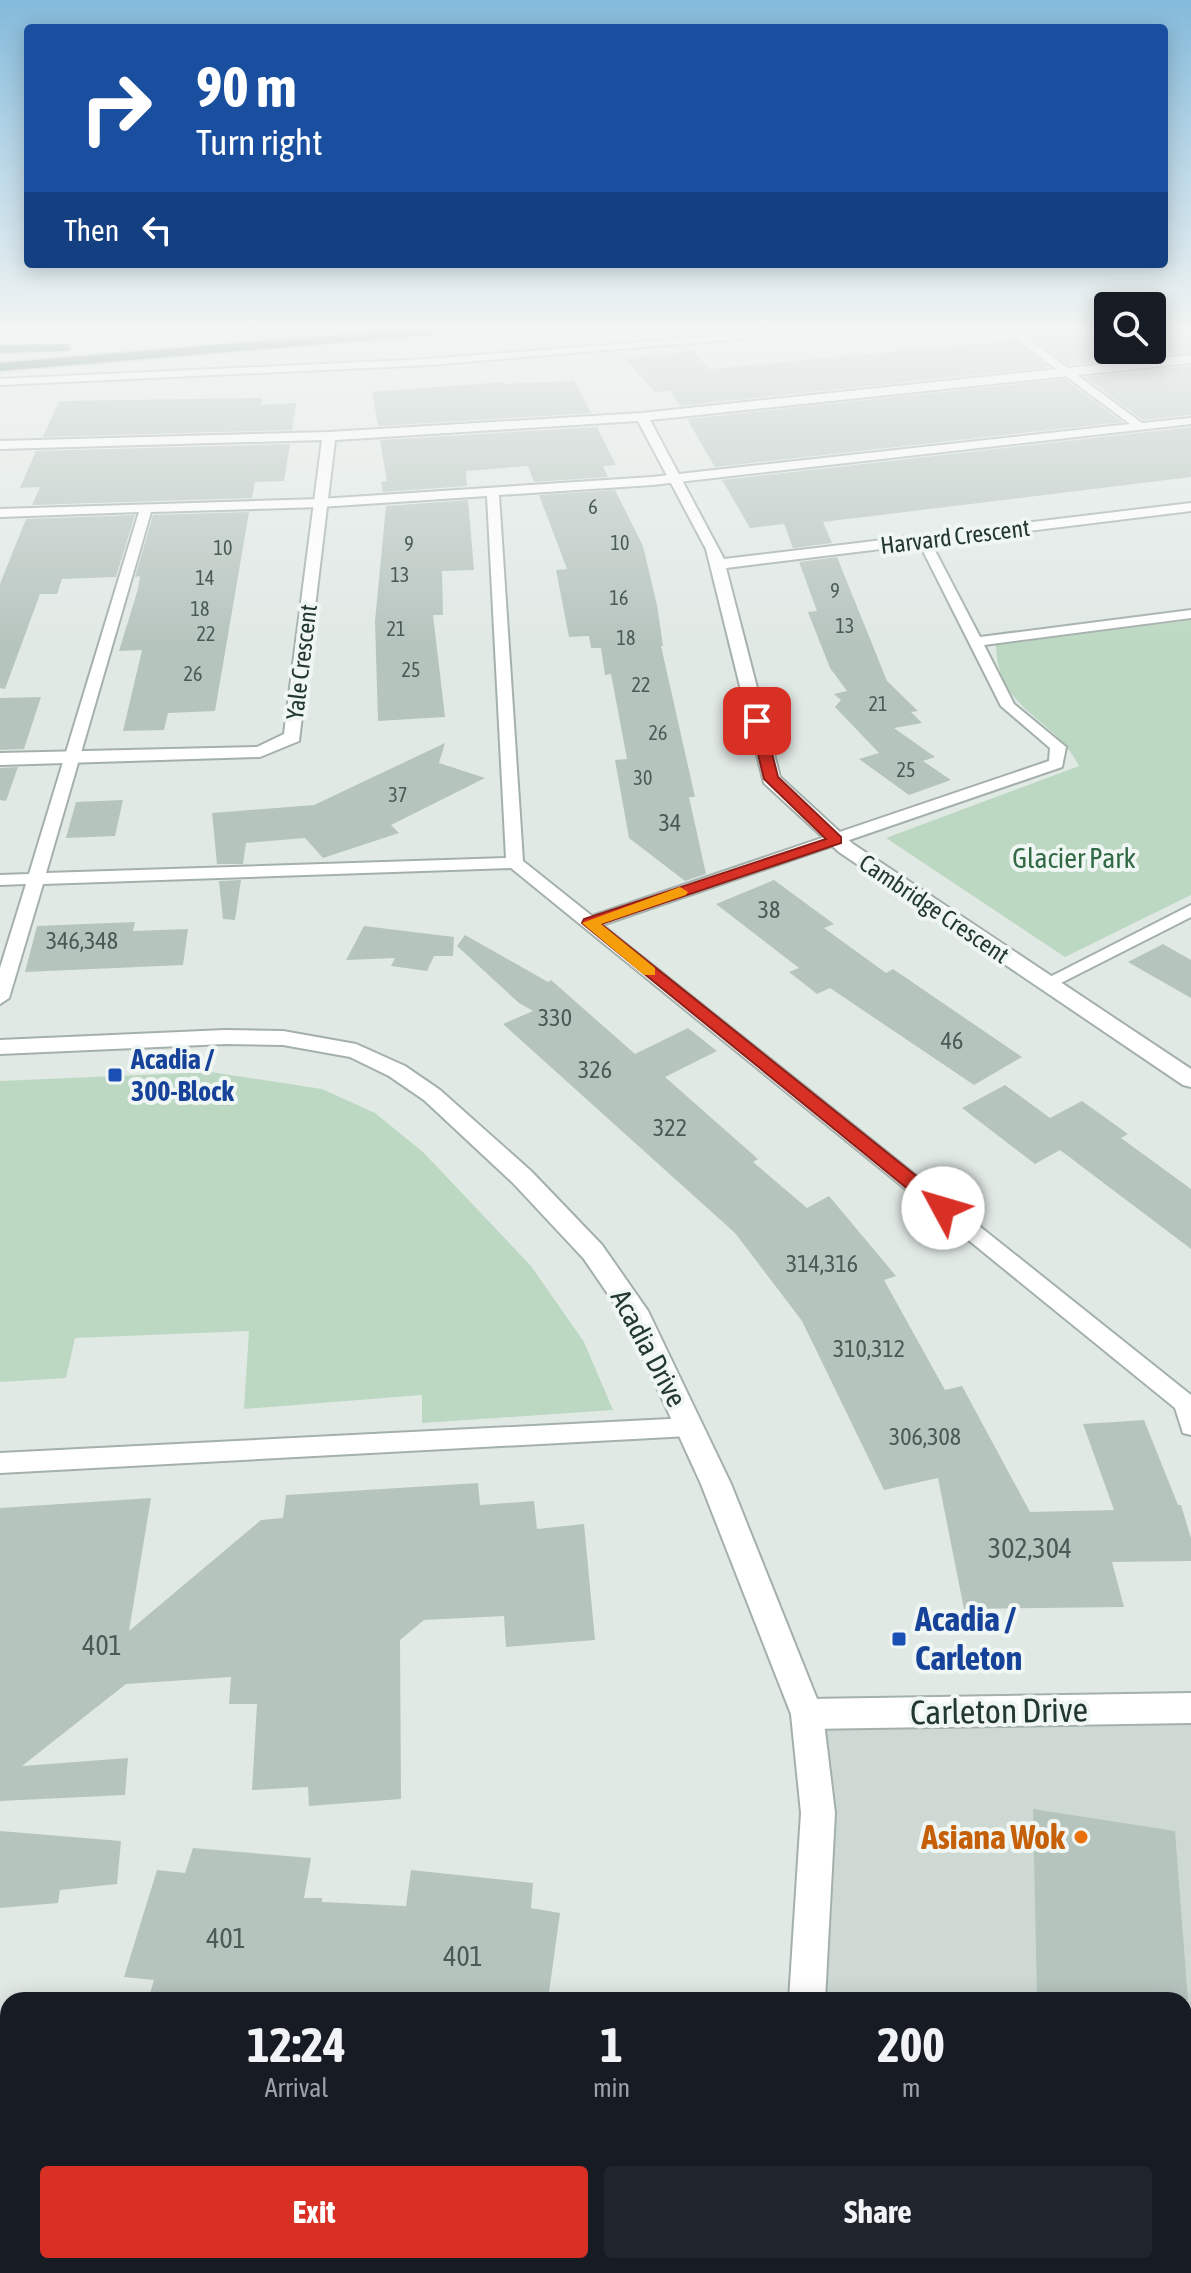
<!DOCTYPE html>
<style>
:root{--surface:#171b24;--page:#20242c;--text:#f1f3f6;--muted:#9ea1a6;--accent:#d93025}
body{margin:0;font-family:"Asap Condensed",sans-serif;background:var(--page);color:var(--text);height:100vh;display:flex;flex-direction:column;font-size:30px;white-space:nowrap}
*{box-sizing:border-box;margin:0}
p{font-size:26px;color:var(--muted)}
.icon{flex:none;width:44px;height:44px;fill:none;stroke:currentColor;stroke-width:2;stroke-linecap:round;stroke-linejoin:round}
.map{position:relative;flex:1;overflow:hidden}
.details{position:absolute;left:0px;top:1992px;width:1192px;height:282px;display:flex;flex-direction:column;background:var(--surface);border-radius:24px 24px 0 0;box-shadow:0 4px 20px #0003}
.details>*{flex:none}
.banner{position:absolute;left:24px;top:24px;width:1144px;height:244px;border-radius:8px;box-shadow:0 4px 20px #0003;background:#1a4fa0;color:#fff;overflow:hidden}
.controls{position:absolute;left:1094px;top:292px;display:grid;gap:16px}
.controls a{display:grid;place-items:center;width:72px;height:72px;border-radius:8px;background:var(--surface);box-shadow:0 4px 20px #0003;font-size:40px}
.pin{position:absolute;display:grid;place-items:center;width:68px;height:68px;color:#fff;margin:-34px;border-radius:16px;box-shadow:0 4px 12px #0006}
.me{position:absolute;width:88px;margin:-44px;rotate:309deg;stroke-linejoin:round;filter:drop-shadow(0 0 6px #0008)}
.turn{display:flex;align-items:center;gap:28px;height:168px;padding:0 40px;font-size:36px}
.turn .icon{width:104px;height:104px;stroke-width:2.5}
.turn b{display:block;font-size:56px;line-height:68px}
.then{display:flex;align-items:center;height:76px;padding:0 40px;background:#0003;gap:16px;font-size:30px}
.eta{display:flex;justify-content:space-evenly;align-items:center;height:136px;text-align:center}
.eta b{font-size:48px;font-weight:700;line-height:56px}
.cta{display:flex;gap:16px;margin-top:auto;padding:16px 40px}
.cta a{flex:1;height:92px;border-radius:8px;background:var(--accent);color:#fff;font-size:32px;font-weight:700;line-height:92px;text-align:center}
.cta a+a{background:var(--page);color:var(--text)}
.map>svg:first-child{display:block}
.built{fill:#cfd9d4}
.green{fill:#bcd8c2}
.building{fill:#b6c4be}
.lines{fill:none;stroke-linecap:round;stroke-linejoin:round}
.service-casing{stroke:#a4b0ab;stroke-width:4}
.minor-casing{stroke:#a4b0ab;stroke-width:4}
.tertiary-casing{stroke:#a4b0ab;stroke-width:4}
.motorway-casing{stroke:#bdc3c1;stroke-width:4}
.service{fill:#fff;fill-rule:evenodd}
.minor{fill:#fff;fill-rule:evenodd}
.tertiary{fill:#fff;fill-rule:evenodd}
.motorway{fill:#326054;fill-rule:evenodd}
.route{fill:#d93025;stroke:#8d1f18;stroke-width:2}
.slow{fill:#f59e0b}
.transit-dot{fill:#1a4fb4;stroke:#f0f6f3;stroke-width:3}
.food-dot{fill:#e8710a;stroke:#f0f6f3;stroke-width:3}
.labels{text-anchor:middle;stroke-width:8;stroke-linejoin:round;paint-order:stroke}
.far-number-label{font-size:20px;fill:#485b54}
.far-street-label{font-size:24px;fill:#233831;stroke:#f0f6f3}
.number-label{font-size:24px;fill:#485b54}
.park-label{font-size:28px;fill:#326a45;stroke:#f0f6f3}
.transit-label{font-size:28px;font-weight:bold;fill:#164399;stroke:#f0f6f3;text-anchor:start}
.street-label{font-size:28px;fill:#233831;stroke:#f0f6f3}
.near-number-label{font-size:28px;fill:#485b54}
.near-transit-label{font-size:34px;font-weight:bold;fill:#164399;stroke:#f0f6f3;text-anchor:start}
.near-street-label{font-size:34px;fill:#233831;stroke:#f0f6f3}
.near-food-label{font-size:34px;font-weight:bold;fill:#c56008;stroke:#f0f6f3;text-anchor:end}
</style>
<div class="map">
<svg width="1191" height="2273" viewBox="0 0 1191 2273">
<rect width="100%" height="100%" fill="#e1e9e5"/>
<!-- built -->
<path class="built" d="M1191,1708V2273H791V2266H1184V2000H807V1714Z"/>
<!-- green -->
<path class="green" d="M1191,620V895L1065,957L886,838L1079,766C1055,717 997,711 996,645Z
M211,1072L322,1089L375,1113L423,1152L531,1266L584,1342L613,1410L422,1423V1395L244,1409L249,1331L75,1338L66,1378L0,1382V1081Z"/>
<!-- building -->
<path class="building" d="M1152,327H1191V352L1068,365L1032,338L1108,331V350H1152Z
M1013,340L1049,367L680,406L671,391L655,392L624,358L693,351L710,369Z
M1191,366V415L1143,420L1085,377Z
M1065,379L1122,422L715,467L687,419Z
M574,381L591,413L378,426L372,392L504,382L505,384Z
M262,398L261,405L296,403L292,430L43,437L59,401Z
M597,427L616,465L603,466L608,477L534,482L528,466L466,471L467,486L383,492L381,482L387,481L380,440Z
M1191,427V477L823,522L832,543L793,548L784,524L750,528L722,480Z
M290,444L284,481L255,482L252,498L32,505L40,487L20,488L36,451Z
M615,490L643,546L657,605L663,646H661L695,797H689L706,874L685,881L629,838L615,760L627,759L611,674L605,675L601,648H591L589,636L569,637L556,570L567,569L539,495Z
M468,500L474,570L442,571L443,615H433L445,717L378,721L375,621L386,506Z
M249,512L215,711L168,713L164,730L123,731L142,650L119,651L138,589L140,576L135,577L153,515Z
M135,515L116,577L62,579L57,594H40L5,689L0,688V584L26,519Z
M837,557L887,681L918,711L911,712L922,723L894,728L935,757L923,761L951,780L909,795L859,759L879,753L835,707L841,700L834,694L847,691L830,668L808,612L817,611L799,562Z
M41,697L24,749L0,750V698Z
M445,743L439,763L485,778L391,825L399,833L323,858L305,838L246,843L243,864H217L212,813L314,805Z
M18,767L6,801L0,800V768Z
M123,800L115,836L66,838L76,802Z
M241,880L235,920L223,919L219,881Z
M774,880L834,924L824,928L886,973L893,969L1022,1057L974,1085L830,988L817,994L789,972L799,968L716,904Z
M135,922L133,931L188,929L183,965L25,972L37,926Z
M364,926L454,937L453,956H434L427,971L391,966L395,958L346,960Z
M465,935L548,982L551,980L635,1054L688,1028L717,1051L665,1077L758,1159L753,1162L807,1208L829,1196L896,1276L884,1280L945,1390L962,1386L1030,1512L1114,1510L1083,1424L1144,1420L1178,1505H1181L1191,1538V1561L1112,1562L1124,1607L964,1609L938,1478L884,1490L802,1321L735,1233L503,1024L533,1011L519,1003L457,946Z
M1163,944L1191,960V998L1128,962Z
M1005,1085L1050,1118L1082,1101L1128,1134L1121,1138L1191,1189V1249L1060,1150L1035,1164L962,1108Z
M478,1483L480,1505L534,1501L537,1529L584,1524L595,1640L506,1647L504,1616L424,1620L400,1640L401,1799L309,1806L308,1787L252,1790L257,1704H229L231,1677L126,1684L22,1766L128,1758L125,1795L0,1801V1508L151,1498L129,1631L261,1520L283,1518L286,1495Z
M1033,1809L1175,1831L1188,2000H1037Z
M0,1831L121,1841L117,1884L60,1890L58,1903L0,1908Z
M193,1848L311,1858L304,1898H322V1902L406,1906L411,1870L533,1883L531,1908L560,1913L548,2000H148L154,1980L124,1977L157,1870L185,1873Z"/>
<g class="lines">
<defs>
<path id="service" d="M833,327H880L429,365L0,385V379L429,359Z
M1000,327H1012L1142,423L1191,418V424L652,485L499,495L523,861L592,916L1049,761L1050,748L1001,706L918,541L920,538L930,541L980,637L1191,610V618L984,645L1014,704L1066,747L1062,767L602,925L1191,1395V1435L1183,1433L1175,1408L511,868L43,884L9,998L0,1004V968L26,884L0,885V875L29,874L139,512L0,517V509L320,499L652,477L1130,424ZM487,496L506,858L46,873L151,512L320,507Z
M1191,905V917L1051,988L1045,989L1036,984Z
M689,1418L697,1420L701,1427L697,1434L689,1436L0,1473V1453Z"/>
<path id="minor" d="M1191,355V363L650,420L724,559L1191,503V511L726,568L780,777L853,844L1191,1069V1087L1183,1085L839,852L764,783L706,549L638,421L335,440L299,741L260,757L0,765V753L257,747L284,734L322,440L0,449V441L329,432L642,413Z
M1191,1693V1723L807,1729L795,1725L791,1714L795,1703L807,1699Z"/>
<path id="tertiary" d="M225,1030L283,1031L356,1044L405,1066L440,1090L531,1171L602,1245L648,1311L731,1484L823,1714L835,1813L825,2000H789L801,1813L791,1714L701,1484L627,1322L584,1259L513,1183L424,1100L389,1076L350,1057L283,1045L225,1044L0,1054V1040Z
M771,2266H811L812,2273H770Z"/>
<path id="motorway" d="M431,327H484L478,331L0,371V363Z
M70,344V350L66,351L0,353V345Z"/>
</defs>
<!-- service casing -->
<use href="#service" class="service-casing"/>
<!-- minor casing -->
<use href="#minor" class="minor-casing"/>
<!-- tertiary casing -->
<use href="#tertiary" class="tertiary-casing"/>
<!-- motorway casing -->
<use href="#motorway" class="motorway-casing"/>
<!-- service -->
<use href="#service" class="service"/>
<!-- minor -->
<use href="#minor" class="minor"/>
<!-- tertiary -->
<use href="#tertiary" class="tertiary"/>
<!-- motorway -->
<use href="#motorway" class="motorway"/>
</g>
<!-- sky -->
<linearGradient id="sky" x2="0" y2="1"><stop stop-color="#84badb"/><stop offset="0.51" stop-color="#f2f5f3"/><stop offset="1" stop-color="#f2f5f3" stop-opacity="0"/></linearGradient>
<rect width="1191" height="646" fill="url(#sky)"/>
<!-- route -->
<path class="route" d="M757,717L764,721L778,777L841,837V843L601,924L950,1203L953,1208L950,1212H936L582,923L584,919L826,839L764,779L750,721Z"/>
<!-- slow -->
<path class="slow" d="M680,887L688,892L686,895L601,924L655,968V975H644L582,923Z"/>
<!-- markers -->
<g class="transit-dot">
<rect x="107" y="1067" width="16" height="16" rx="4"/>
<rect x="891" y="1631" width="16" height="16" rx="4"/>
</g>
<circle class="food-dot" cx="1081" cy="1837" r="8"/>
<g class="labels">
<!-- far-number labels -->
<g class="far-number-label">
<text x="593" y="514">6</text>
<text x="620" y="550">10</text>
<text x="409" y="551">9</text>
<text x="223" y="555">10</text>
<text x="400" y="582">13</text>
<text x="205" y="585">14</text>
<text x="835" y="598">9</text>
<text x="619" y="605">16</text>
<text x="200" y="616">18</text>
<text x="845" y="633">13</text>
<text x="396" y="636">21</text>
<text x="206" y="641">22</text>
<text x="626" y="645">18</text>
<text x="411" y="677">25</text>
<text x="193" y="681">26</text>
<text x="641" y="692">22</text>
<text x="878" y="711">21</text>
<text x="658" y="740">26</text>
<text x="906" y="777">25</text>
<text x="643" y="785">30</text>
<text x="398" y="802">37</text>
</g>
<!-- far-street labels -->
<g class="far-street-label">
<text transform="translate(955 537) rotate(-7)" y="8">Harvard Crescent</text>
<text transform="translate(302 662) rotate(-83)" y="8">Yale Crescent</text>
<text transform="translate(934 909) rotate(34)" y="8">Cambridge Crescent</text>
</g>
<!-- number labels -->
<g class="number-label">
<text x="670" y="831">34</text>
<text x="769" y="918">38</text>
<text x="82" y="949">346,348</text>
<text x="555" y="1026">330</text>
<text x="952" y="1049">46</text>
<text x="595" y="1078">326</text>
<text x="670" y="1136">322</text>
<text x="822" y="1272">314,316</text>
<text x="869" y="1357">310,312</text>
<text x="925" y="1445">306,308</text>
</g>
<!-- park labels -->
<g class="park-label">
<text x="1074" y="868">Glacier Park</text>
</g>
<!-- transit labels -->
<g class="transit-label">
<text x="131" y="1069">Acadia /<tspan x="131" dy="32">300-Block</tspan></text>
</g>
<!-- street labels -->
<g class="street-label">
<text transform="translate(649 1348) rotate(62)" y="10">Acadia Drive</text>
</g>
<!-- near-number labels -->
<g class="near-number-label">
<text x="1030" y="1558">302,304</text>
<text x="102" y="1655">401</text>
<text x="226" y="1948">401</text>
<text x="463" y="1966">401</text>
</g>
<!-- near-transit labels -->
<g class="near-transit-label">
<text x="915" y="1631">Acadia /<tspan x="915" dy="39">Carleton</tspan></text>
</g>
<!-- near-street labels -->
<g class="near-street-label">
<text transform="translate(999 1711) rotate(-1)" y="12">Carleton Drive</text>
</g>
<!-- near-food labels -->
<g class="near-food-label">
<text x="1065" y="1849">Asiana Wok</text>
</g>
</g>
</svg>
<div class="controls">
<a><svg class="icon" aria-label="search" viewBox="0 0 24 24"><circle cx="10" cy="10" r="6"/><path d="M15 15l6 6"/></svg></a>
</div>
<div class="pin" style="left:757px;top:721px;background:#d93025"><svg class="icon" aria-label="arrive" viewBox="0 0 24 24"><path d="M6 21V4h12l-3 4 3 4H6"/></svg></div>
<svg class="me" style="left:943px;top:1208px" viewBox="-20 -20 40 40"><circle r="19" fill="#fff"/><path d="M0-13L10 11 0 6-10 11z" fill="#d93025"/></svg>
<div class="banner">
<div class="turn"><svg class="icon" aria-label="right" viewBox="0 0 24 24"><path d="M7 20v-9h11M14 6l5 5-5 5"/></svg><div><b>90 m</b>Turn right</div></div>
<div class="then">Then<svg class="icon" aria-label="left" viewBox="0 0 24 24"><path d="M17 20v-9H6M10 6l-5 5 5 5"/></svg></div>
</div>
<section class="details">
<div class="eta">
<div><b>12:24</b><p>Arrival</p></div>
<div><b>1</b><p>min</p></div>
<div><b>200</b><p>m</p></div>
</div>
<div class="cta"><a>Exit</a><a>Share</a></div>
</section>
</div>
